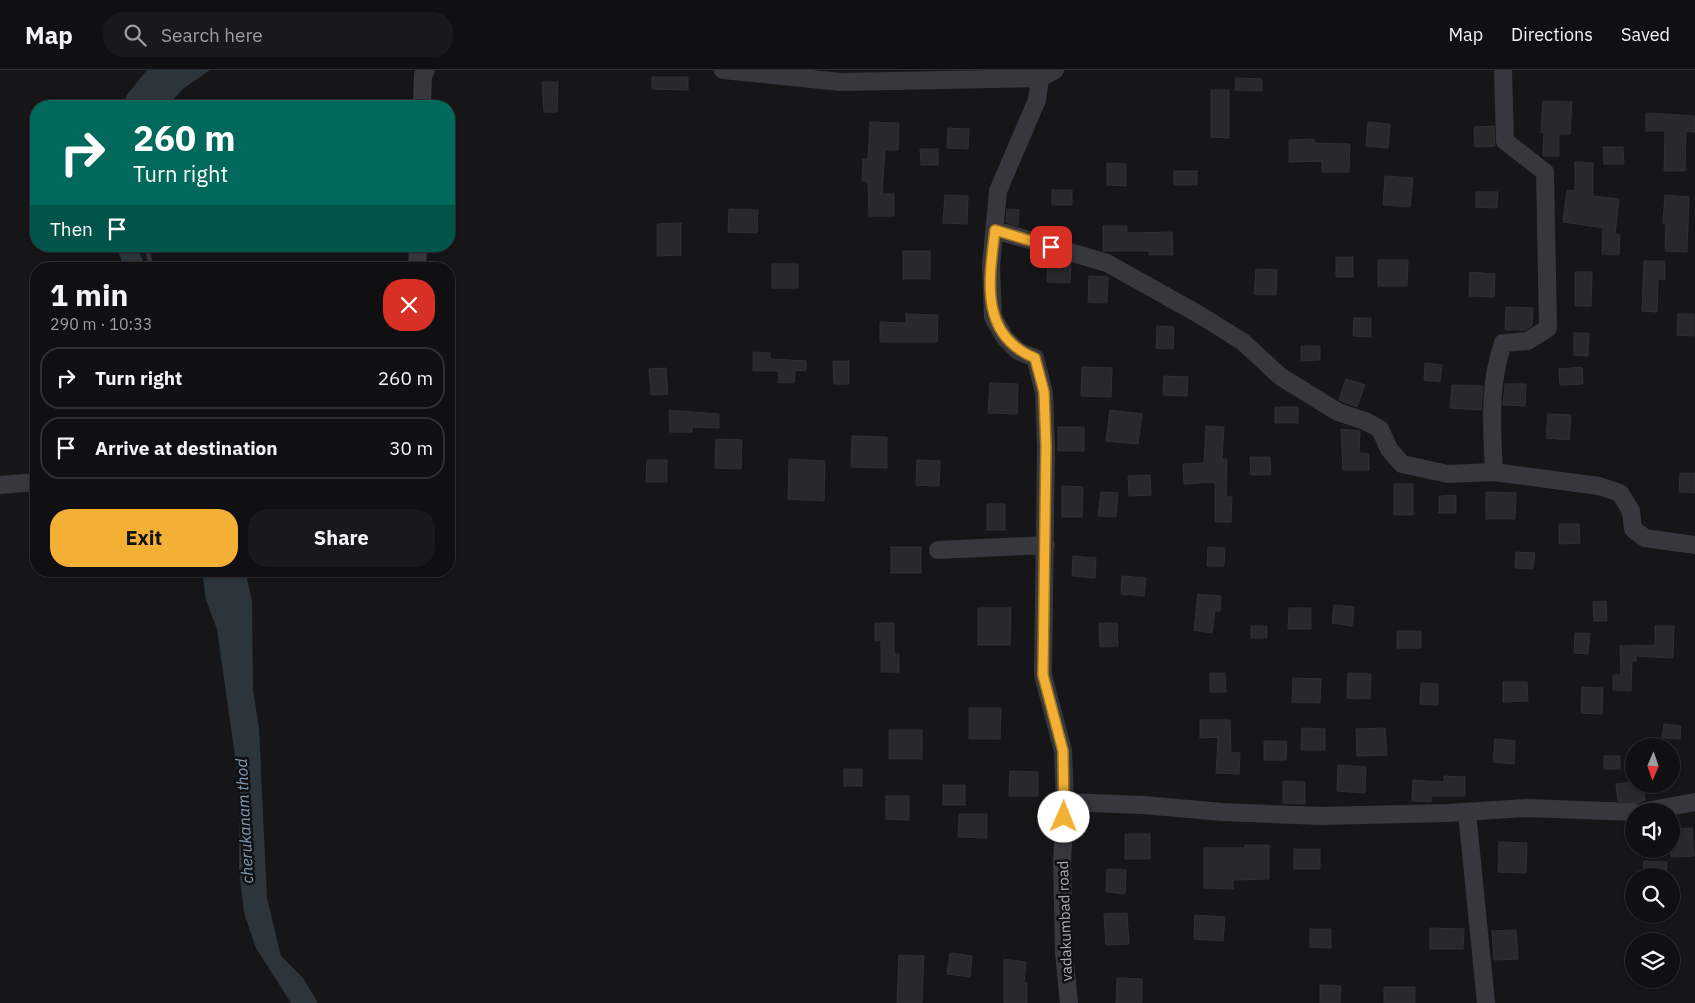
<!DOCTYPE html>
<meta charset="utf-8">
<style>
:root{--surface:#101012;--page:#19191b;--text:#f1f3f6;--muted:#9c9d9f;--line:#303032;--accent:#f2b134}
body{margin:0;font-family:"IBM Plex Sans",sans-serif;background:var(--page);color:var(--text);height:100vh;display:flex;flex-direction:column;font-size:19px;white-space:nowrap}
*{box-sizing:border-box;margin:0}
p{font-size:16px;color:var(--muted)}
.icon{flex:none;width:28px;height:28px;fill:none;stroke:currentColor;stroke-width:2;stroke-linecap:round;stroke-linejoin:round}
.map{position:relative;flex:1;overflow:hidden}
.panel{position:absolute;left:30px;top:192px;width:425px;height:315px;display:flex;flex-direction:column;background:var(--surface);border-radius:20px;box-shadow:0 1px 4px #0004,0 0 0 1px var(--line)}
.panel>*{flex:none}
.hud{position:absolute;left:30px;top:30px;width:425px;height:152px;border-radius:20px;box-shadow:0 1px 4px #0004,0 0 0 1px var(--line);background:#00695c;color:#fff;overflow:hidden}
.needle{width:32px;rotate:182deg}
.controls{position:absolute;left:1625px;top:668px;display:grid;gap:10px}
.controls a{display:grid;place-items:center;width:55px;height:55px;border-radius:50%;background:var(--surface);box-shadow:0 1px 4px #0004,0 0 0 1px var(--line);font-size:25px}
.pin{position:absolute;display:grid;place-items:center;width:42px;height:42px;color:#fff;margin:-21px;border-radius:10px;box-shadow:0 2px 8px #0006}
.me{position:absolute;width:55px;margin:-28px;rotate:1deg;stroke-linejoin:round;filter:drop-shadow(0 0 4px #0008)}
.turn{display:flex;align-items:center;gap:18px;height:105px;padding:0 20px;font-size:22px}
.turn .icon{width:65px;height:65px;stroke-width:2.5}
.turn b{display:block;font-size:35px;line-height:42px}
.then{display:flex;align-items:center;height:48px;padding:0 20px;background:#0003;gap:10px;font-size:19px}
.round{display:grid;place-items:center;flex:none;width:52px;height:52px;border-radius:20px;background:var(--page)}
.summary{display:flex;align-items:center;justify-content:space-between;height:85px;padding:0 20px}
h1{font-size:30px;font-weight:700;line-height:38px}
.action{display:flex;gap:10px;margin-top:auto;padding:10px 20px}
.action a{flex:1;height:58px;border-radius:20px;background:var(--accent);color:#111;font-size:20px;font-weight:700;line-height:58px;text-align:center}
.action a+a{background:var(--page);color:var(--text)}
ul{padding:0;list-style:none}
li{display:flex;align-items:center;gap:15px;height:62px;margin:0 10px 8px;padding:0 10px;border:2px solid var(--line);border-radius:20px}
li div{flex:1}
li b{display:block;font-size:19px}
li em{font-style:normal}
header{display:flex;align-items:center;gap:30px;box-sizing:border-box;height:70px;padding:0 25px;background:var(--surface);border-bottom:1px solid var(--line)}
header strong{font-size:24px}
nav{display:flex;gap:28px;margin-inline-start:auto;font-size:18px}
.search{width:350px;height:45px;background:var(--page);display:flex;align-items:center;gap:12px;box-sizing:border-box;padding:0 18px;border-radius:20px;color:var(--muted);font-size:19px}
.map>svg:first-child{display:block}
.water{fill:#2c353c}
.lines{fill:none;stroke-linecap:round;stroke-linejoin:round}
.stream{stroke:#2c353c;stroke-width:4.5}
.building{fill:#29292c;stroke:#303034}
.street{stroke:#37383d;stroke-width:18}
.route-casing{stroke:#9d7322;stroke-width:12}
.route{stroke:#f2b134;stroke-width:9}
.labels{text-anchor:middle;stroke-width:5;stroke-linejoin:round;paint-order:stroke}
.street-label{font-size:15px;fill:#a8adb8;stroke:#111113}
.water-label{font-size:16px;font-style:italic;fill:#7f9bb3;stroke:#111113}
</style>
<header>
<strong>Map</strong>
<div class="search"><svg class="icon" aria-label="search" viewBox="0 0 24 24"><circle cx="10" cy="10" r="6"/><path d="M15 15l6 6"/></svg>Search here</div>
<nav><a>Map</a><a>Directions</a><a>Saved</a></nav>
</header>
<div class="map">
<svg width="1695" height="933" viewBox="0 0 1695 933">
<rect width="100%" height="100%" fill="#161618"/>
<!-- water -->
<path class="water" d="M147,0H210L184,18L167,36H122L127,25Z
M116,176H136L147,199H125Z
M202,501H245L252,531L253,620L259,658L267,828L281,886L303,908L318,933H291L256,878L244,843L239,799L240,722L217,559L206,530Z"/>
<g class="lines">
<!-- stream -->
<path class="stream" d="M146,176L152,199"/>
</g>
<!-- building -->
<path class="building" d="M652,7H688V20L652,19Z
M1236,8L1262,9V21L1235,20Z
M542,12H558L557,42H544Z
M1211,20H1229V68L1211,67Z
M1543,31L1572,32L1570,64H1559V86H1543L1544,63L1541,62Z
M1646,43L1695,46V62L1686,61L1685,101H1664L1665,61H1646Z
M870,52L899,53L898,80H885L882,124H894V146H869L868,111H862L863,89H868Z
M1368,52L1390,54L1388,78L1366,76Z
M1494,56L1495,76L1475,77L1474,57Z
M948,58L969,59L968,79L947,78Z
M1314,69V73L1350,74L1349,102H1322V91L1289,92V70Z
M1603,77H1623L1624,94H1604Z
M920,79H938V95H921Z
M1575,92L1593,93V126L1619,129L1615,164L1620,165L1619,185L1602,184L1603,158L1563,152L1567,120L1575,121Z
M1107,93L1126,94V116L1107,115Z
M1174,101H1197V115H1174Z
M1385,106L1413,108L1410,137L1383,135Z
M1052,120H1072V135H1052Z
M1476,122H1498L1497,138L1476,137Z
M945,125L968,126L967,154L943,153Z
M1665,125L1689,127L1687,182L1665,181L1666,153H1663Z
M729,139L758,140L757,163L728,162Z
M1007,139L1019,140L1018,156L1006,152Z
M681,153V185L657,186V154Z
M1103,156H1127V163L1172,162L1173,185H1149V181H1103Z
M903,181H930V209H903Z
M1048,187L1071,193L1070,213L1047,212Z
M1336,187H1353V207H1336Z
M1378,190H1408L1407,216H1378Z
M1644,191H1665V209H1658L1657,242L1642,241Z
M772,194H798V218H772Z
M1256,199L1277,200L1276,225L1254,224Z
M1470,202L1495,204L1494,227L1469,226Z
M1575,202H1592L1591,236H1575Z
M1089,206L1108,207L1107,233L1088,232Z
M1506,237L1533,238L1532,256L1525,260H1505Z
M906,244L938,245L937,272H880V252L906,253Z
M1678,244H1694V266L1677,265Z
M1354,248H1371V267L1353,266Z
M1157,256L1174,257L1173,279L1156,278Z
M1574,263H1589L1588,286L1574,285Z
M1301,276H1320V290L1301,291Z
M753,282L770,283V289L806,291V300L795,301L794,313L778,312L779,301H753Z
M833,291H849V314H834Z
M1425,293L1442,295L1440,312L1424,310Z
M1082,297L1112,298L1111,327L1081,326Z
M1582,297L1583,314L1560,315L1559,299Z
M666,298L668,324L651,325L649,299Z
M1164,306L1188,307L1187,326L1163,325Z
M1346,309L1365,315L1357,337L1339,330Z
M990,313L1018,314L1017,344L988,343Z
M1505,314H1526L1525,336L1503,335Z
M1452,315L1483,316L1481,340L1450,338Z
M1275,337H1298V353H1275Z
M669,340L719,344V358L692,357V362H670Z
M1110,340L1142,344L1138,374L1106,371Z
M1548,344L1571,345L1569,370L1546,368Z
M1206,356L1224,357L1222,389H1227L1226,427H1232L1231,452H1215V412L1184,414L1183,394L1204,393Z
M1058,357H1084V381H1058Z
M1341,359L1360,361L1359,383L1369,384V400H1343Z
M852,366L887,367V398L851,397Z
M716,369L742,370L741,399L715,398Z
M1250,387H1270L1271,405H1251Z
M789,389L825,391L824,431L788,429Z
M647,390H667V412H646Z
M917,390L940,391L939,416L916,415Z
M1680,403H1695V423L1679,422Z
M1150,405L1151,425L1129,426L1128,406Z
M1394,414H1413V445H1394Z
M1062,416L1083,417L1082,447H1062Z
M1101,422L1118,423L1116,447L1098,446Z
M1486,422L1516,423L1515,449H1486Z
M1456,425V443H1439V426Z
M987,434H1005V460H987Z
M1559,454H1579L1580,473L1559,474Z
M891,477H921V503H891Z
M1208,477L1225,478L1224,496H1207Z
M1516,482L1535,483L1533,499L1515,498Z
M1073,486L1096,488L1095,508L1072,506Z
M1122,506L1146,508L1144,526L1121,524Z
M1198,524L1221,526L1220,541H1215L1212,563L1194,560Z
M1606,531L1607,551H1594L1593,532Z
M1334,535L1354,537L1352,556L1332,553Z
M978,538H1011L1010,575H978Z
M1289,538H1311V559H1288Z
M875,553H894V584H899V602H881V571H875Z
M1099,553H1117L1118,576L1100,577Z
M1251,556H1267V568H1251Z
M1655,556H1674L1673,588L1636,586V591H1632L1631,621L1613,620V605H1621L1620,576L1655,575Z
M1397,561H1421V578H1397Z
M1575,563L1590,564L1588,584L1574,583Z
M1210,603H1225L1226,622H1210Z
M1348,603L1371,604L1370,629L1347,628Z
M1293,608L1321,609L1320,633L1292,632Z
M1503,612H1527L1528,631L1503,632Z
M1421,613L1438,614V635L1420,634Z
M1582,617L1603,618L1602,644L1581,643Z
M969,638H1001L1000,669H969Z
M1200,650H1230L1231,682L1240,683L1239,704L1216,703L1218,667L1200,668Z
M1664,654L1681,656L1680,669L1662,668Z
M1302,658L1325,659V680H1301Z
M1385,658L1387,685L1357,686L1356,659Z
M889,660H922V689H889Z
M1495,669L1515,671L1514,694L1493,692Z
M1264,671H1287L1286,690H1264Z
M1604,686H1620V699H1604Z
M1338,695L1366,697L1365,723L1337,721Z
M844,699H862V716H844Z
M1010,701L1038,702V726H1009Z
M1444,706L1465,707V726H1431V732L1412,731L1413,710L1444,712Z
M1283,711L1305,712V734L1283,733Z
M1634,712L1643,714L1645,730L1639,733L1618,731L1616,714Z
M943,715H965V735H943Z
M886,726H909V750L886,749Z
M959,744H987V768L958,767Z
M1692,758L1694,786L1671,787V759Z
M1125,764H1150V789H1125Z
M1499,772L1527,773L1526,803L1498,802Z
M1245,775H1269V809L1233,810V819L1204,818V778H1245Z
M1294,779H1320V799H1294Z
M1644,791L1667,792L1666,806H1643Z
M1107,799L1126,800L1125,824L1106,822Z
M1127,843L1129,874L1106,875L1104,844Z
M1195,845L1225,847L1223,871L1194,869Z
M1430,858L1464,859L1463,879H1430Z
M1310,859H1331V878L1310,877Z
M1516,860L1518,889L1494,890L1492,861Z
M950,883L972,886L970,907L947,904Z
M899,885L924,886L922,933H897Z
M1004,889L1026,892L1024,913H1027V933H1004Z
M1117,908L1142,909V933H1116Z
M1320,915L1341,916L1340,933H1320Z
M1384,917H1415V933H1384Z"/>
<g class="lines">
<!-- street -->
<path class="street" d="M723,0L841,12L1040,8L1037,30L998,121L991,196L993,247L1005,268L1018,281L1035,288L1044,322L1046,376L1043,605L1063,681L1065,732L1062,792L1064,883L1069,933
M1040,8L1055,0
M422,36L423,5L426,0
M995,160L1107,193L1200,245L1243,272L1281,307L1338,342L1365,351L1380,359L1389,379L1402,394L1448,404L1494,402L1599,416L1620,423L1631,441L1633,459L1645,468L1695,475
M417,199L418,176
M1494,402C1492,357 1488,317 1503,273L1528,271L1548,258L1545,102L1505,71L1503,0
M0,415L36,412
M938,480L1046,475
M1065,732L1143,735L1222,742L1320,746L1448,743L1527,738L1634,742
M1646,741L1695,732
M1467,742L1486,933"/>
</g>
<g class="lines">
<defs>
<path id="route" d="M1051,177L995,160C989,210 979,265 1035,288L1044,322L1046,376L1043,605L1063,681L1064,747"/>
</defs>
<!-- route casing -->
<use href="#route" class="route-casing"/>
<!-- route -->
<use href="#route" class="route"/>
</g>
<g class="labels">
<!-- street labels -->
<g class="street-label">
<text transform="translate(1065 851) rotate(-92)" y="5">vadakumbad road</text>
</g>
<!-- water labels -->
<g class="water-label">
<text transform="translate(244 751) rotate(-93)" y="6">cherukanam thod</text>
</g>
</g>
</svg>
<div class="controls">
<a><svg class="needle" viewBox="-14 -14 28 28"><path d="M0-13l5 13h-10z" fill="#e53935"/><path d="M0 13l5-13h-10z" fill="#9c9d9f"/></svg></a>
<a><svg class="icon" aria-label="sound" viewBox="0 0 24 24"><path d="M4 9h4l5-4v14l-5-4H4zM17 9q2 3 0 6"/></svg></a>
<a><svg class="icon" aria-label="search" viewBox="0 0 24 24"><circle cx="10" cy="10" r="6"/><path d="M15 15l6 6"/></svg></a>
<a><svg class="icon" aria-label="layers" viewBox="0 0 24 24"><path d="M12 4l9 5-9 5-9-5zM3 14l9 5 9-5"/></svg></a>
</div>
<div class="pin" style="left:1051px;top:177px;background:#d93025"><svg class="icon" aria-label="arrive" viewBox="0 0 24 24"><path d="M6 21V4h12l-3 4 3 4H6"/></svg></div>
<svg class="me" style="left:1064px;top:747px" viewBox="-20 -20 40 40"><circle r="19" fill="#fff"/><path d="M0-13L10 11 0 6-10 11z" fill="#f2b134"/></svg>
<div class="hud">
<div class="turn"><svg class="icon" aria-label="right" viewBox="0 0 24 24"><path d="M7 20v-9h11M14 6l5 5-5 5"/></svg><div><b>260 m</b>Turn right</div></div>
<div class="then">Then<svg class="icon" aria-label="arrive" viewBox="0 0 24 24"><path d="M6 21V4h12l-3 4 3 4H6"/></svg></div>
</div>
<section class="panel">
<div class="summary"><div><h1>1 min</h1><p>290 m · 10:33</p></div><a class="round" style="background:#d93025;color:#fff"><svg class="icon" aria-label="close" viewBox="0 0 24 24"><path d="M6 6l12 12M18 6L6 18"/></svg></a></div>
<ul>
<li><svg class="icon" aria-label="right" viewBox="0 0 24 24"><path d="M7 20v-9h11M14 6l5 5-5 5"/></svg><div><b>Turn right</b></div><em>260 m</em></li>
<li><svg class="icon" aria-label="arrive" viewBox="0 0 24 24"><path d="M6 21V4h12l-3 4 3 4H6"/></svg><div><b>Arrive at destination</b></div><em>30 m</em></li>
</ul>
<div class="action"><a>Exit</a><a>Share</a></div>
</section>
</div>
